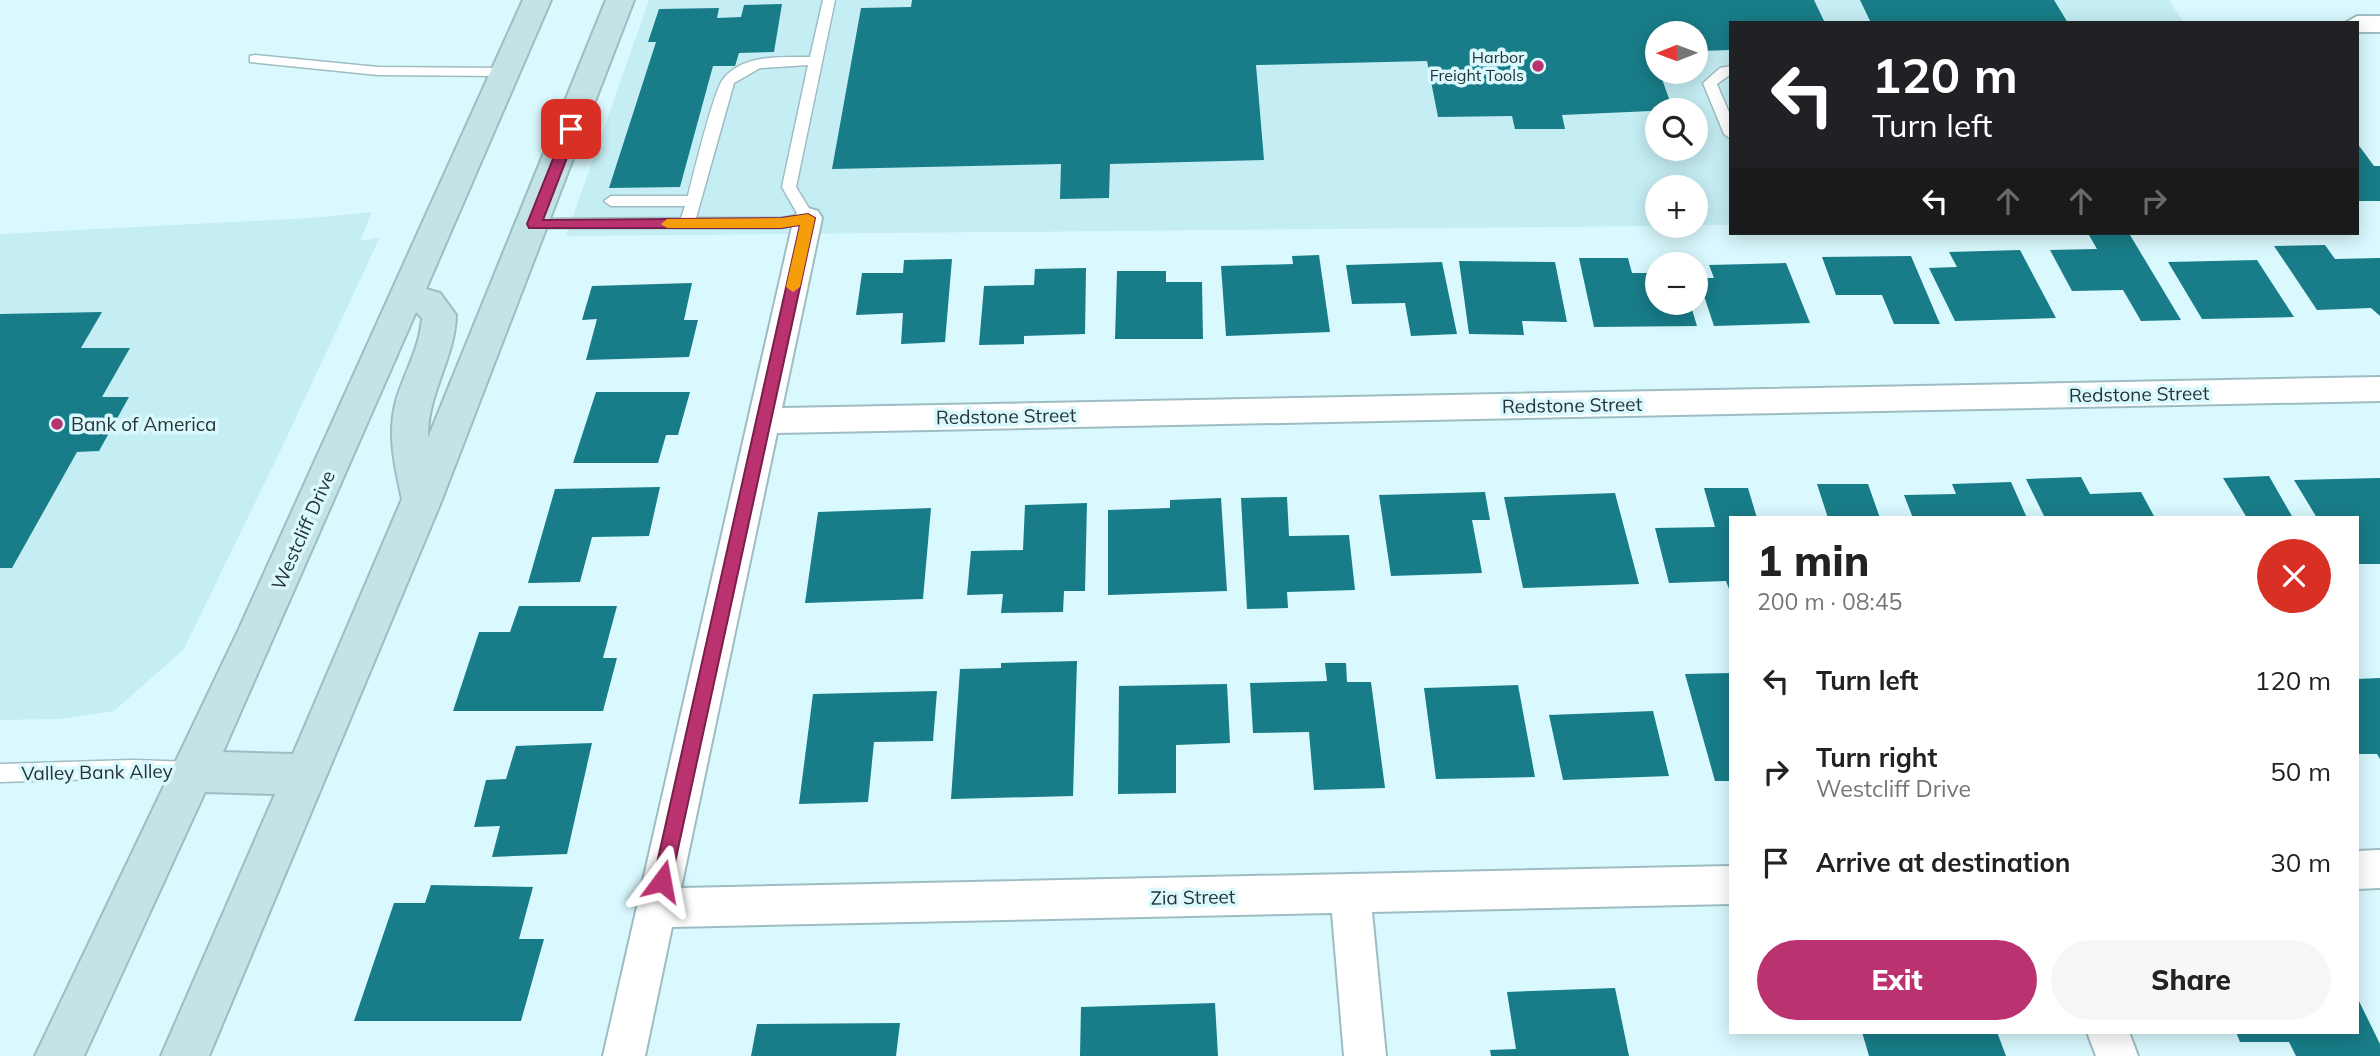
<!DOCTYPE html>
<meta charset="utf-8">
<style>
:root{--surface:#fff;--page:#f6f6f6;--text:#222;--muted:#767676;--accent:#ba3270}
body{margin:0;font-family:Mulish,sans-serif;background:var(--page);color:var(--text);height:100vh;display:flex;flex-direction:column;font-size:26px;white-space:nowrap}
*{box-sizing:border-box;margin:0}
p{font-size:23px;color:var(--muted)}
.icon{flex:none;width:38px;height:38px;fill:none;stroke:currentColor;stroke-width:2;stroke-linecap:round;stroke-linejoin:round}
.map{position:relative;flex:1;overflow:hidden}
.side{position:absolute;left:1729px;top:516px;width:630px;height:518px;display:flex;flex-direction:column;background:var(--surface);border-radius:0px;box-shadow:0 4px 18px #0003}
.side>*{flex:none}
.banner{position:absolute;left:1729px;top:21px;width:630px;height:214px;border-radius:0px;box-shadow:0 4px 18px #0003;background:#202124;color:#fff;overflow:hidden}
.needle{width:46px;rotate:269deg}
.tools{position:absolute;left:1645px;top:21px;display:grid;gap:14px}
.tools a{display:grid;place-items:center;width:63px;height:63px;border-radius:50%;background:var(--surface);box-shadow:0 4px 18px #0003;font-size:35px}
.pin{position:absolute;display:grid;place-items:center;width:60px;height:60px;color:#fff;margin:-30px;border-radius:14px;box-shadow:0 4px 10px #0006}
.me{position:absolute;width:77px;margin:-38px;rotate:13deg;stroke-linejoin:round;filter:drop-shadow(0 0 5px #0008)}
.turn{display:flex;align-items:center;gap:24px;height:147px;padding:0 28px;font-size:32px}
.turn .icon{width:91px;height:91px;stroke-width:2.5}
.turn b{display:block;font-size:49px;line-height:60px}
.lanes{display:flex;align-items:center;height:66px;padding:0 28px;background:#0003;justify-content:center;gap:35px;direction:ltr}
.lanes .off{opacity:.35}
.round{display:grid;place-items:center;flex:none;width:74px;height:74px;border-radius:37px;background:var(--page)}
.overview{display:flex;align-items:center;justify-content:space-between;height:119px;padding:0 28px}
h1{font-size:42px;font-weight:800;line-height:52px}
.primary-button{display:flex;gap:14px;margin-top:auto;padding:14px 28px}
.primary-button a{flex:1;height:80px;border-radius:42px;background:var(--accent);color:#fff;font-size:28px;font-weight:800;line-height:80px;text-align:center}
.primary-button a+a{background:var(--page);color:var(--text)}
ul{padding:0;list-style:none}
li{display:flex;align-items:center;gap:21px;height:91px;padding:0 28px}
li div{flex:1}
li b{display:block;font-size:26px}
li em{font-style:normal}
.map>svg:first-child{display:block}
.built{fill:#c5eef4;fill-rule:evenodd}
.building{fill:#187d88}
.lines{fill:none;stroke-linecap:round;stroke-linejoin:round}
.service-casing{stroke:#9ebdc2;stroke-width:3}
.minor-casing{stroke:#9ebdc2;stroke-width:4}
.secondary-casing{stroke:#9ebdc2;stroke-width:4}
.service{fill:#fff;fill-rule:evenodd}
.minor{fill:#fff;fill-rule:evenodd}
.secondary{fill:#c3e3e7;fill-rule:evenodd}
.route{fill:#ba3270;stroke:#792049;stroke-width:2}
.slow{fill:#f59e0b}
.poi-dot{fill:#ba3270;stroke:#d9f9fe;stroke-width:2.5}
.labels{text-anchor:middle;stroke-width:7;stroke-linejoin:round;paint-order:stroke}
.far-poi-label{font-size:16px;fill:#273436;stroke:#d9f9fe;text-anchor:end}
.street-label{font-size:19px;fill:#273436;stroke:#d9f9fe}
.poi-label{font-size:19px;fill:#273436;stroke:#d9f9fe;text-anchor:start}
</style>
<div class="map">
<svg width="2380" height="1056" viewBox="0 0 2380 1056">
<rect width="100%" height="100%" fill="#d9f9fe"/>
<!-- built -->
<path class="built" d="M649,0H2169L2184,23H1731V225H1696V187H1657V226L566,236ZM1657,33H1696V72H1657ZM1657,110H1696V149H1657Z
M372,212L360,241L380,237L285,441L184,649L114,711L61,719L0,720V234L311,218Z"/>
<!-- building -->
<path class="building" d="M912,0H1814L1825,23H1731V50L1696,51V33H1657V51H1652L1673,110L1562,115L1565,129H1515L1512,116L1438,117L1427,61L1256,65L1264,160L1110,164L1109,198L1060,199L1061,164L832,169L861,8L911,7Z
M1860,0H2054L2068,23H1871Z
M782,4L774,52L739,53L735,66H713L680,187L609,188L656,42H648L659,9L719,8L717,18L741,17L744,5Z
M2357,143L2374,166H2380V201H2357Z
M2089,235H2130L2181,320L2141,321L2123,290L2072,291L2050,250L2097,249Z
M2325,245L2335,259L2380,258V316L2371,308L2317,310L2274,246Z
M2020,250L2056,318L1955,321L1929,268L1957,267L1949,252Z
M1319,255L1330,332L1226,336L1221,266L1293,264L1292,256Z
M1911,256L1940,324H1894L1882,295H1836L1822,257Z
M1579,258H1628L1632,273H1657V303H1690L1697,326L1594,327Z
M952,259L945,342L901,344L903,313L856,315L862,273H903L904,260Z
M2257,260L2294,317L2202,319L2168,262Z
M1459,261L1555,262L1567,322L1522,321L1524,335L1469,334Z
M1442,262L1457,334L1411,336L1405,303L1352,304L1346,265Z
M1786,263L1810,323L1714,326L1698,278H1714L1709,265Z
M1086,268L1085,334L1024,336V344L979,345L984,286L1034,285L1035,269Z
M1117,271H1166V282H1202L1203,339H1115Z
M692,283L684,320H698L689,357L586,360L597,319L582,320L592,286Z
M102,312L81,348H130L102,397H129L99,451L77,452L12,568H0V314Z
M596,392H690L678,435H666L658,463H573Z
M2269,476L2293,518H2247L2223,478Z
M2081,477L2090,494L2141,492L2155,518H2045L2026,479Z
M2380,478V564H2357V518H2317L2294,480Z
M2011,482L2027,518H1913L1904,495L1956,494L1952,484Z
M1817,484H1868L1880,518H1828Z
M660,487L649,536L592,537L580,582L528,583L555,489Z
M1704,488H1748L1757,518H1731V594L1726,581L1669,583L1655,528L1715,527Z
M1485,492L1490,520H1472L1482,573L1391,576L1379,495Z
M1615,493L1639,584L1523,588L1504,497Z
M1287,497L1289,536L1349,535L1355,590L1287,592L1288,608L1247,609L1241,498Z
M1221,498L1227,591L1108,595V510L1170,508V500Z
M1087,503L1085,591H1064L1063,612L1001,613L1003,594L967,595L971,551L1023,550L1025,505Z
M931,508L923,599L805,603L818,512Z
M519,606H617L603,658H617L603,711H453L479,632H510Z
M1077,661L1073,796L951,799L960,669L1001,668V663Z
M1325,663H1346L1347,682H1371L1385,788L1314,790L1309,732L1253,733L1250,683L1327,681Z
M1731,673V781H1715L1685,674Z
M2380,678V759L2377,754H2357V679Z
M1227,684L1230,743L1176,745V793L1118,794L1119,686Z
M1518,685L1535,777L1436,779L1424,688Z
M937,691L933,741L874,742L868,802L799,804L813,694Z
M1653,711L1669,776L1563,780L1549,715Z
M592,743L567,854L492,857L500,826L474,827L486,780L506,779L516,746Z
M431,885L533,887L519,939H544L521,1021H354L394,903H425Z
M1615,988L1629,1056H1491L1490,1050L1516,1049L1507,992Z
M2357,997L2380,1044V1056H2296L2289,1042H2240L2236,1032H2357Z
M1215,1003L1218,1056H1080L1081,1007Z
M900,1023L896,1056H751L757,1024Z
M1862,1032H1997L2006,1056H1869Z"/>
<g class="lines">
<defs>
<path id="service" d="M823,0H835L796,187L815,218L813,222L781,228H529V220L534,219L681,218L685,206H611L604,201L611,196H688C693,176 714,88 724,78C744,54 783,57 810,57ZM808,65L782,187L798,215L781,218H696L734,83L760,68Z
M255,55L378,67L503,68L510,72L503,76L378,75L250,62V56Z
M1731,66V74L1717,84L1731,117V139L1724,134L1703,83L1720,68Z
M132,760L195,762L202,764L205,771L202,778L195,780L132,778L0,782V764Z"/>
<path id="minor" d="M2357,16H2380V32H2357V23H2345Z
M808,208L818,211L822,218L782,408L2380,377V401L777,433L681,888L1731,866V904L1372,912L1386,1056H1344L1332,913L672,927L645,1056H603L794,218L798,211Z
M2380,850V888L2357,889V851Z
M2087,1032H2129L2138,1056H2096Z"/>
<path id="secondary" d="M523,0H551L426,289L440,293L456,315C455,358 427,394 428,438L606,0H634L441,502L209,1056H161L275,794L205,792L84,1056H35L238,631ZM416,312L422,318C420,348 404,373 396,401C387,435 395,467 402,499L293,754L223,752Z"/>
</defs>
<!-- service casing -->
<use href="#service" class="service-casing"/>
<!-- minor casing -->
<use href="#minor" class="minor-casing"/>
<!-- secondary casing -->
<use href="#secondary" class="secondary-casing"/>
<!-- service -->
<use href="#service" class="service"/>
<!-- minor -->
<use href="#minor" class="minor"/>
<!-- secondary -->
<use href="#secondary" class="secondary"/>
</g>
<!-- route -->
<path class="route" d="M571,125L578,129L543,220L781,218L808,214L815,218L671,881L669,888L662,890L655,888L653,881L800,225L781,228H529L527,224L565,129Z"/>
<!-- slow -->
<path class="slow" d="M808,214L815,218L800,287L793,292L786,287L800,225L781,228H667L661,224L667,219L781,218Z"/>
<!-- markers -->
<g class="poi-dot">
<circle cx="1538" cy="66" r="7"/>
<circle cx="57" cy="424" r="7"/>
</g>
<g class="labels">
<!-- far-poi labels -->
<g class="far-poi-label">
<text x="1524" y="63">Harbor<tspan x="1524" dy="18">Freight Tools</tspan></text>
</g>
<!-- street labels -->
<g class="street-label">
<text transform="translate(2139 394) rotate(-1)" y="7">Redstone Street</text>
<text transform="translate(1572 405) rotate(-1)" y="7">Redstone Street</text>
<text transform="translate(1006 416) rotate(-1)" y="7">Redstone Street</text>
<text transform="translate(303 530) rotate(-66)" y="7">Westcliff Drive</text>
<text transform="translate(97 772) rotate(-1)" y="7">Valley Bank Alley</text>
<text transform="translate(1193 897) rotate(-1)" y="7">Zia Street</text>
</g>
<!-- poi labels -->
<g class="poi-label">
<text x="71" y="431">Bank of America</text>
</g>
</g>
</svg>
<div class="tools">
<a><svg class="needle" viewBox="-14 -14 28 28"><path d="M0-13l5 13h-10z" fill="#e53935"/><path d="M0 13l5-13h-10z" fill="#767676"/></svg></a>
<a><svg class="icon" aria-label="search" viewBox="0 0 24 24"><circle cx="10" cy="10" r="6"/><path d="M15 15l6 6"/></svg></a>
<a>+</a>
<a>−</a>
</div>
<div class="pin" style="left:571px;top:129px;background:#d93025"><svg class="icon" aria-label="arrive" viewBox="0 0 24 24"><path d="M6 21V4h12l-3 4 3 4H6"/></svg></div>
<svg class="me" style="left:662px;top:881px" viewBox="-20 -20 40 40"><path d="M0-17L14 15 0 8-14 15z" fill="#ba3270" stroke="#fff" stroke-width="4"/></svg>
<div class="banner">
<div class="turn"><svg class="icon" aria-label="left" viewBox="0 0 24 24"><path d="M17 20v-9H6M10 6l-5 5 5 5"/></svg><div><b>120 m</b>Turn left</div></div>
<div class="lanes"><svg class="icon" aria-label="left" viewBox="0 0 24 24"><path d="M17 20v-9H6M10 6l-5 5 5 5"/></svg><svg class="icon off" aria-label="ahead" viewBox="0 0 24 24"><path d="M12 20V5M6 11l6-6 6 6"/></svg><svg class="icon off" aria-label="ahead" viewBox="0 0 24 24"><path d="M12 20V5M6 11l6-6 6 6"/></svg><svg class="icon off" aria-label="right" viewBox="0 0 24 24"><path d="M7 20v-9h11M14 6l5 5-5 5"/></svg></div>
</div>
<section class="side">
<div class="overview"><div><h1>1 min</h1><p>200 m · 08:45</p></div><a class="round" style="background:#d93025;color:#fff"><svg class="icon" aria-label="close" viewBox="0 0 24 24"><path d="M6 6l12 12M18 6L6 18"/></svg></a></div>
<ul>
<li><svg class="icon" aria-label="left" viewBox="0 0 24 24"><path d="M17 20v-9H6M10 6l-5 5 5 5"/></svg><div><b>Turn left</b></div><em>120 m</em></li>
<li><svg class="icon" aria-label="right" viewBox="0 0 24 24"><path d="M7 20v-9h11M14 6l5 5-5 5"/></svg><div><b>Turn right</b><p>Westcliff Drive</p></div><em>50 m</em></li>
<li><svg class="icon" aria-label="arrive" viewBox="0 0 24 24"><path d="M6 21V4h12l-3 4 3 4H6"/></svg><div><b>Arrive at destination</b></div><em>30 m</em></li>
</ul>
<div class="primary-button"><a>Exit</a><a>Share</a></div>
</section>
</div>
